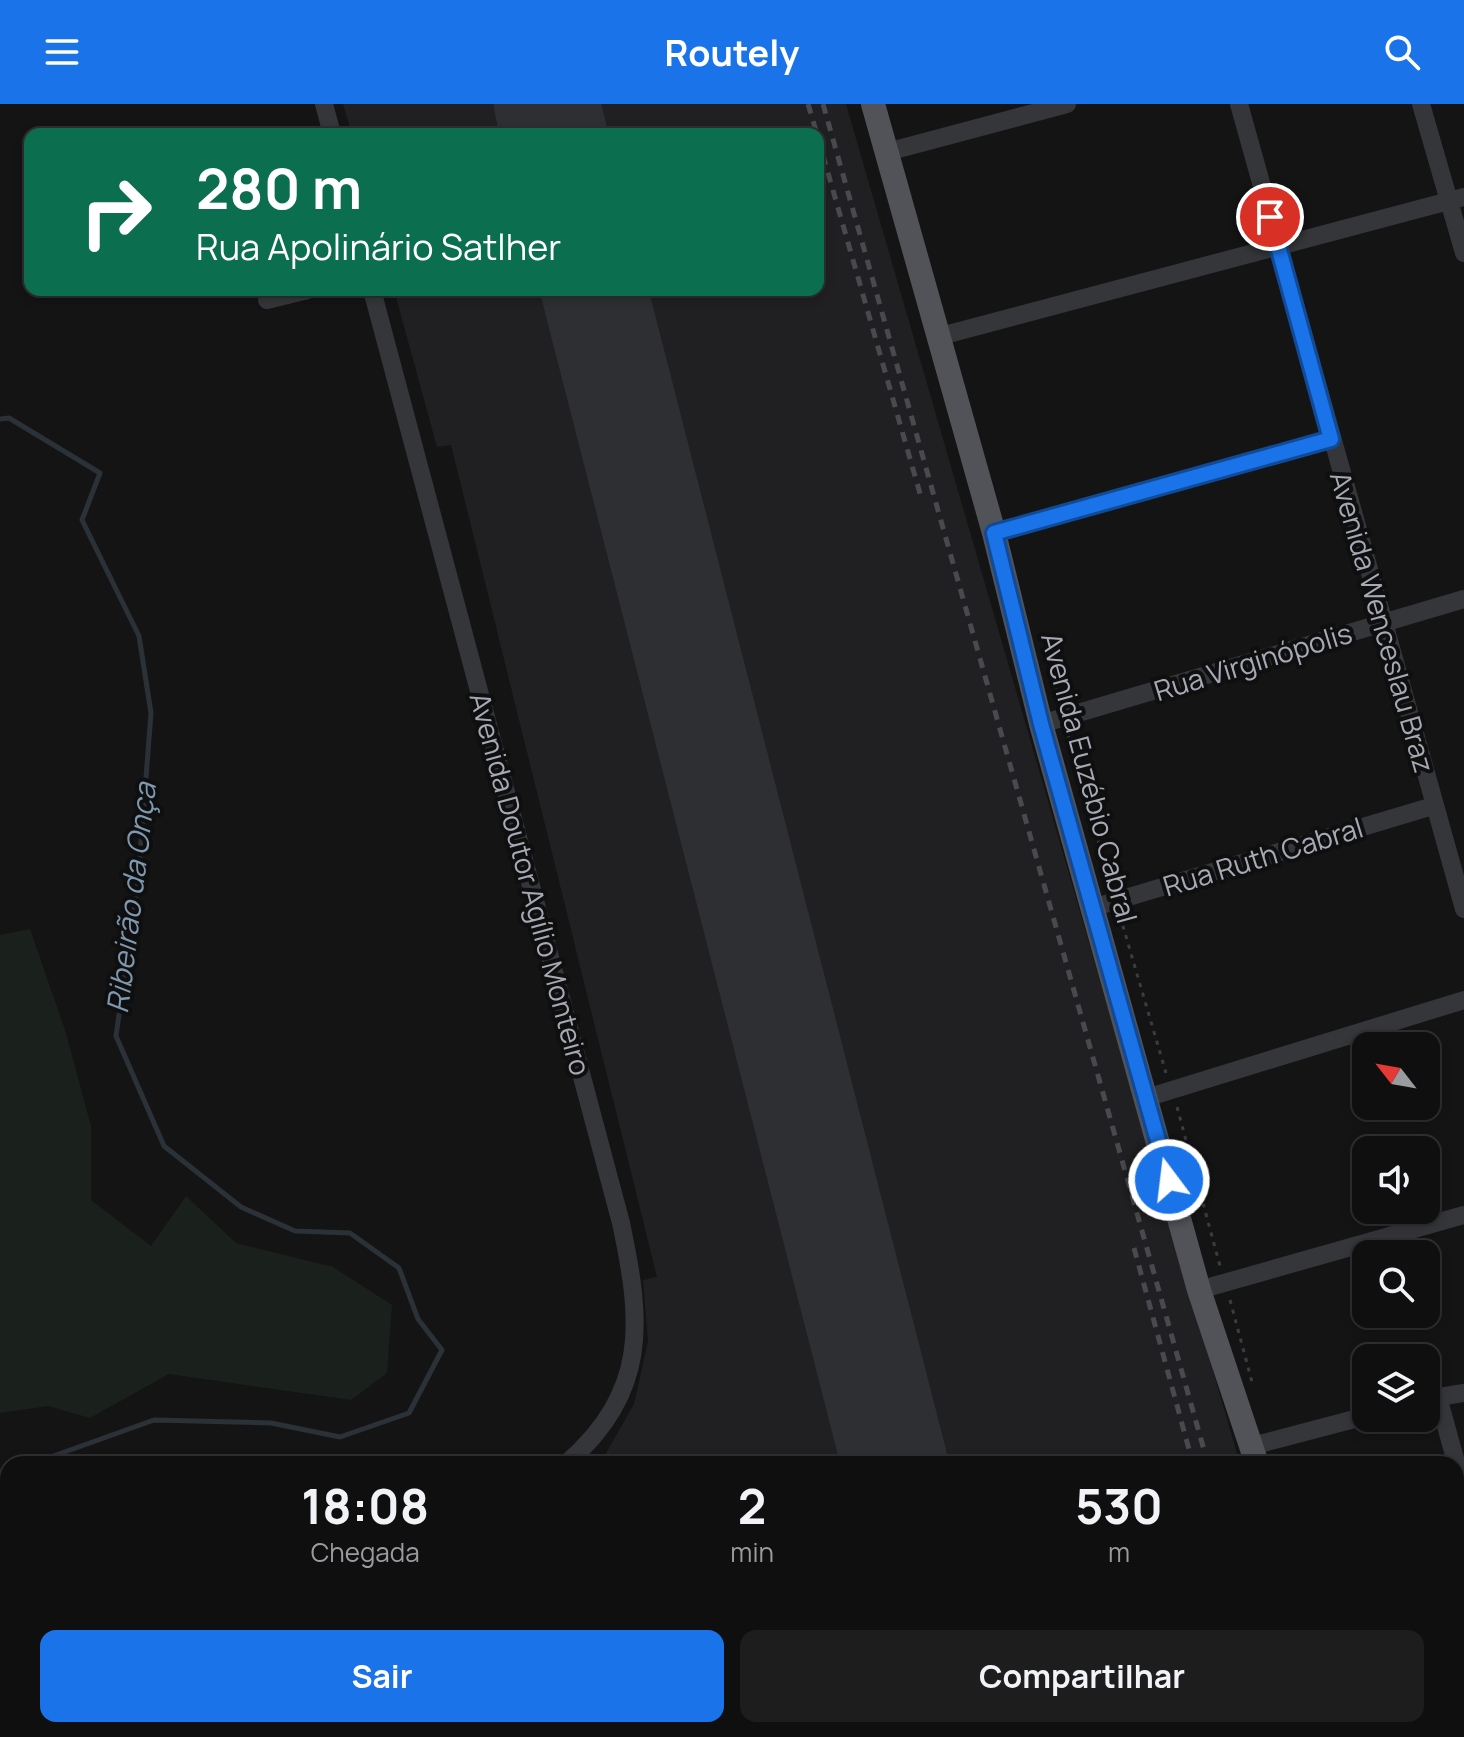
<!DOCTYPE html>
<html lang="pt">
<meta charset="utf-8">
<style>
:root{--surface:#0f0f10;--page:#1d1d1e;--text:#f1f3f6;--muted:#9b9c9f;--line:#2f2f30;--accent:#1a73e8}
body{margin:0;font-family:Manrope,sans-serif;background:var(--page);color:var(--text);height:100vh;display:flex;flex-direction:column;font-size:30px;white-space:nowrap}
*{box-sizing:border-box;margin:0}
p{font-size:26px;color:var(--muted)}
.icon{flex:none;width:44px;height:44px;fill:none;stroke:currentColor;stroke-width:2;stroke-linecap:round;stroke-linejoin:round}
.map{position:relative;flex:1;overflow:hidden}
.drawer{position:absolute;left:0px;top:1352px;width:1464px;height:282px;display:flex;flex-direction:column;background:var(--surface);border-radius:24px 24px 0 0;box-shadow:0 4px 12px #0003,0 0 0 2px var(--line)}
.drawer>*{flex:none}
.banner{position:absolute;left:24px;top:24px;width:800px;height:168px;border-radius:16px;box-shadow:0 4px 12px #0003,0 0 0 2px var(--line);background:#0b6e4f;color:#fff;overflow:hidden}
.needle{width:52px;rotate:301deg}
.fabs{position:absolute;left:1352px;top:928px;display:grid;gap:16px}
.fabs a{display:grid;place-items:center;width:88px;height:88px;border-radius:16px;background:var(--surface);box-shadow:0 4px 12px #0003,0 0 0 2px var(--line);font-size:40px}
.pin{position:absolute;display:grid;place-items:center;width:68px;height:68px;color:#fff;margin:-34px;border:4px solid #fff;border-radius:50%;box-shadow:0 2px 8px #0007}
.me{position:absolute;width:88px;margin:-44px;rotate:345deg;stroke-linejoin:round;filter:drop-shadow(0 0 6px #0008)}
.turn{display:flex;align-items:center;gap:28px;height:168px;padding:0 40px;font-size:36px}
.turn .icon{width:104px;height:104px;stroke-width:2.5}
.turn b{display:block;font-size:56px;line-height:68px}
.eta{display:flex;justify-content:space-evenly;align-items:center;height:136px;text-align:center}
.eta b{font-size:48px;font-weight:700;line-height:56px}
.primary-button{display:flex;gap:16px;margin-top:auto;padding:16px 40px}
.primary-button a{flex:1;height:92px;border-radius:16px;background:var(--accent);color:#fff;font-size:32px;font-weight:700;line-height:92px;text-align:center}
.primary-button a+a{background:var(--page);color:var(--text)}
header{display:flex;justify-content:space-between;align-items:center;height:104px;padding:0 40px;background:var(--accent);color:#fff;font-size:36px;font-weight:700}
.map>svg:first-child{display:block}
.built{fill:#202022}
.green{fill:#1a201b}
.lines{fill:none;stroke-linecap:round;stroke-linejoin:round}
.stream{stroke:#2a3238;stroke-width:5}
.taxiway{stroke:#2e2f32;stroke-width:42}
.runway{stroke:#2e2f32;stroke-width:106}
.path{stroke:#3b3d41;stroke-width:3;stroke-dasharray:4 6;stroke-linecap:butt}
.minor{stroke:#35363a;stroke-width:18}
.major{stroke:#515359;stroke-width:24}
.rail{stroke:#484a4f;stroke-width:5;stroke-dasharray:10 8;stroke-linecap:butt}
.route-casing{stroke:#114b97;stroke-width:20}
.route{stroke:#1a73e8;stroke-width:14}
.labels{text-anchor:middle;stroke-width:8;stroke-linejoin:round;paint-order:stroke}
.street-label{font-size:28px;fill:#a6aab5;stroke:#0f0f10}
.water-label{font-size:30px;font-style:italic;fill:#7e98af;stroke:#0f0f10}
</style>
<header><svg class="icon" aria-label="menu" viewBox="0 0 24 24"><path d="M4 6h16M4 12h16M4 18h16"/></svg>Routely<svg class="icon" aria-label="search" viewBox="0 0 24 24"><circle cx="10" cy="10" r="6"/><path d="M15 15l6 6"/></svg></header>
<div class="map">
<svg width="1464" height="1633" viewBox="0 0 1464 1633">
<rect width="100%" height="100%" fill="#141415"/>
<!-- built -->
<path class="built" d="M343,0H846L1240,1360H596L605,1351L634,1300L648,1237L643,1176L657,1173L451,341L437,343L394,186H818V30H352Z
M8,1592V1626H416L418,1633H0V1597Z
M505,1626H1314L1316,1633H500L506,1631Z"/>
<!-- green -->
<path class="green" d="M30,825L66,929L91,1022V1096L151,1142L186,1092L236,1139L333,1163L392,1201L387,1269L351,1296L169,1270L90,1314L48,1302L0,1309V831Z"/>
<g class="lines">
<!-- stream -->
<path class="stream" d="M0,315L9,314L100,369L82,416L139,532L151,609L138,777L116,932L164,1042L241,1103L295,1127L350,1129L399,1164L418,1215L442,1246L409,1309L340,1333L271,1319L154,1316L31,1360
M0,1493L8,1471"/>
<!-- taxiway -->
<path class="taxiway" d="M883,1313L884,1360
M691,1633L692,1626"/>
<!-- runway -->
<path class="runway" d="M547,0L554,30
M594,186L895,1360
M963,1626L965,1633"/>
<!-- path -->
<path class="path" d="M1045,546L1059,596
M1068,631L1111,781
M1120,812L1166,969
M1177,1003L1220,1162
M1230,1196L1252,1278
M533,1626L535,1633"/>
<!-- minor -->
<path class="minor" d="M324,0L332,30
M1239,0L1464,805
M1421,0L1464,149
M887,48L1067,0
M372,186L621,1119C642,1218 649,1287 566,1360
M267,196L308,186
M937,233L1464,93
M994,429L1331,335
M1041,620L1464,495
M1092,804L1433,702
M1146,994L1464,896
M1199,1186L1464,1111
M1438,1293L1464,1387
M1427,1295L1464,1289
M1252,1342L1366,1312
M433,1626L436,1633
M559,1626L560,1633"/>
<!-- major -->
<path class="major" d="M873,0L994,429L1041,620L1199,1186L1257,1360
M1333,1626L1335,1633"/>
<!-- rail -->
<path class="rail" d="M808,0L817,30
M823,0L1208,1360
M818,34L921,393
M1134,1144L1193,1360
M1266,1626L1268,1633
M1284,1626L1286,1633"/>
</g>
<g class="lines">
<defs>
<path id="route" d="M1169,1076L1041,620L994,429L1331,335L1270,113"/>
</defs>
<!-- route casing -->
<use href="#route" class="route-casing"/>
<!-- route -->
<use href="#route" class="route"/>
</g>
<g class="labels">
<!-- street labels -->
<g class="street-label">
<text transform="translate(1382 518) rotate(74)" y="10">Avenida Wenceslau Braz</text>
<text transform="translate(1253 558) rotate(-17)" y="10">Rua Virginópolis</text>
<text transform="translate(1089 674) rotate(75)" y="10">Avenida Euzébio Cabral</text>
<text transform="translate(1263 753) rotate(-17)" y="10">Rua Ruth Cabral</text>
<text transform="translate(530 780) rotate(75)" y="10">Avenida Doutor Agílio Monteiro</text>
</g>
<!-- water labels -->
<g class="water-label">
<text transform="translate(132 794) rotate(-83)" y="10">Ribeirão da Onça</text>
</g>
</g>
</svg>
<div class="fabs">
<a><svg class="needle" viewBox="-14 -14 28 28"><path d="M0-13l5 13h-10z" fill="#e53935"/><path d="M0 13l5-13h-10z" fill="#9b9c9f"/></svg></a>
<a><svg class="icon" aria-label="sound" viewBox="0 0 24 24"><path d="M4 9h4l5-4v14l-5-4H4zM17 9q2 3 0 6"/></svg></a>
<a><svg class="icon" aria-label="search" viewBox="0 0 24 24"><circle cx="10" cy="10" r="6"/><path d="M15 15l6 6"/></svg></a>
<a><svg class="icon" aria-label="layers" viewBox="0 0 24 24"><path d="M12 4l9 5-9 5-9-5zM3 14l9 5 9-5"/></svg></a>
</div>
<div class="pin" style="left:1270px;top:113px;background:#d93025"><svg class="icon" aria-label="arrive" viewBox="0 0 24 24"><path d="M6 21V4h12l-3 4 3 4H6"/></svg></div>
<svg class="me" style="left:1169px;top:1076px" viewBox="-20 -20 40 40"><circle r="17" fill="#1a73e8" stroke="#fff" stroke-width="3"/><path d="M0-11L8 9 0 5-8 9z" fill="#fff"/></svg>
<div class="banner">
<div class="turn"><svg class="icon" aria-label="right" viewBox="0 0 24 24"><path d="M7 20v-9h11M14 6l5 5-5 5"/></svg><div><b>280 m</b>Rua Apolinário Satlher</div></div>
</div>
<section class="drawer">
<div class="eta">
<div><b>18:08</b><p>Chegada</p></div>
<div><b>2</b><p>min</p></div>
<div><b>530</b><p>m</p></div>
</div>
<div class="primary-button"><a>Sair</a><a>Compartilhar</a></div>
</section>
</div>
